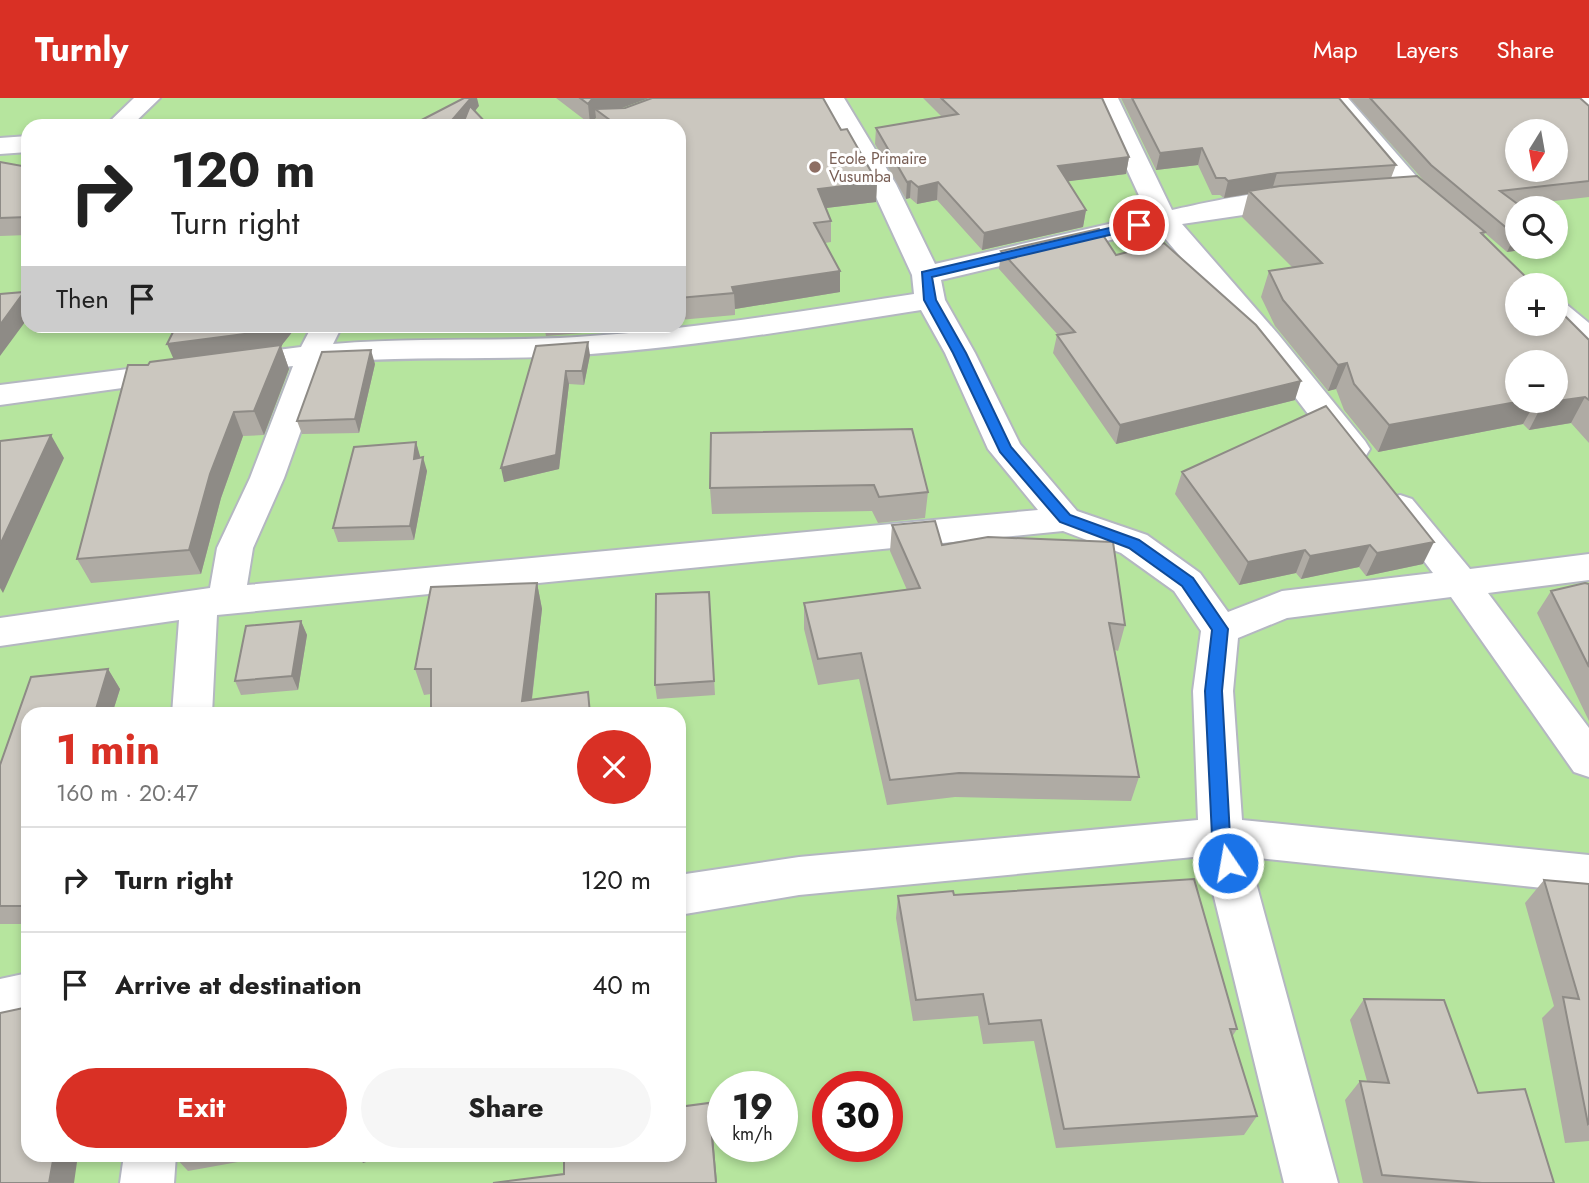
<!DOCTYPE html>
<meta charset="utf-8">
<style>
:root{--surface:#fff;--page:#f6f6f6;--text:#222;--muted:#767676;--line:#e0e0e0;--accent:#d93025}
body{margin:0;font-family:Jost,sans-serif;background:var(--page);color:var(--text);height:100vh;display:flex;flex-direction:column;font-size:26px;white-space:nowrap}
*{box-sizing:border-box;margin:0}
p{font-size:23px;color:var(--muted)}
.icon{flex:none;width:38px;height:38px;fill:none;stroke:currentColor;stroke-width:2;stroke-linecap:round;stroke-linejoin:round}
.map{position:relative;flex:1;overflow:hidden}
.drawer{position:absolute;left:21px;top:609px;width:665px;height:455px;display:flex;flex-direction:column;background:var(--surface);border-radius:21px;box-shadow:0 4px 10px #0003}
.drawer>*{flex:none}
.top-card{position:absolute;left:21px;top:21px;width:665px;height:214px;border-radius:21px;box-shadow:0 4px 10px #0003;background:#fff;color:var(--text);overflow:hidden}
.needle{width:46px;rotate:191deg}
.fabs{position:absolute;left:1505px;top:21px;display:grid;gap:14px}
.fabs a{display:grid;place-items:center;width:63px;height:63px;border-radius:50%;background:var(--surface);box-shadow:0 4px 10px #0003;font-size:35px}
.speed{position:absolute;left:707px;top:973px;display:flex;gap:14px;font-size:35px;font-weight:700;text-align:center}
.speed>*{display:grid;place-content:center;width:91px;height:91px;border-radius:50%;background:var(--surface);box-shadow:0 4px 10px #0003;line-height:1}
.speed small{font-size:18px;font-weight:400}
.speed .limit{border:10px solid #d22;background:#fff;color:#111}
.pin{position:absolute;display:grid;place-items:center;width:60px;height:60px;color:#fff;margin:-30px;border:4px solid #fff;border-radius:50%;box-shadow:0 2px 7px #0007}
.me{position:absolute;width:77px;margin:-38px;rotate:348deg;stroke-linejoin:round;filter:drop-shadow(0 0 5px #0008)}
.turn{display:flex;align-items:center;gap:24px;height:147px;padding:0 35px;font-size:32px}
.turn .icon{width:91px;height:91px;stroke-width:2.5}
.turn b{display:block;font-size:49px;line-height:60px}
.then{display:flex;align-items:center;height:66px;padding:0 35px;background:#0003;gap:14px;font-size:26px}
.round{display:grid;place-items:center;flex:none;width:74px;height:74px;border-radius:37px;background:var(--page)}
.summary{display:flex;align-items:center;justify-content:space-between;height:119px;padding:0 35px}
h1{font-size:42px;font-weight:700;line-height:52px;color:var(--accent)}
.primary-button{display:flex;gap:14px;margin-top:auto;padding:14px 35px}
.primary-button a{flex:1;height:80px;border-radius:42px;background:var(--accent);color:#fff;font-size:28px;font-weight:700;line-height:80px;text-align:center}
.primary-button a+a{background:var(--page);color:var(--text)}
ul{padding:0;list-style:none}
li{display:flex;align-items:center;gap:21px;height:105px;padding:0 35px;border-top:2px solid var(--line)}
li div{flex:1}
li b{display:block;font-size:26px}
li em{font-style:normal}
header{display:flex;align-items:center;gap:42px;box-sizing:border-box;height:98px;padding:0 35px;background:var(--accent);color:#fff}
header strong{font-size:33px}
nav{display:flex;gap:38px;margin-inline-start:auto;font-size:24px}
.map>svg:first-child{display:block}
.green{fill:#b6e59e;fill-rule:evenodd}
.lines{fill:none;stroke-linecap:round;stroke-linejoin:round}
.minor-casing{stroke:#b4b7c1;stroke-width:4}
.tertiary-casing{stroke:#b4b7c1;stroke-width:4}
.minor{fill:#fff;fill-rule:evenodd}
.tertiary{fill:#fff;fill-rule:evenodd}
.wall{fill:#afaba4;fill-rule:evenodd}
.shaded-wall{fill:#8e8b86}
.building{fill:#cbc7bf;stroke:#8e8b86;stroke-width:2;fill-rule:evenodd}
.route{fill:#1a73e8;stroke:#114b97;stroke-width:2}
.education-dot{fill:#8d6e63;stroke:#fff;stroke-width:2.5}
.labels{text-anchor:middle;stroke-width:6;stroke-linejoin:round;paint-order:stroke}
.far-education-label{font-size:16px;fill:#785e54;stroke:#fff;text-anchor:start}
</style>
<header>
<strong>Turnly</strong>
<nav><a>Map</a><a>Layers</a><a>Share</a></nav>
</header>
<div class="map">
<svg width="1589" height="1085" viewBox="0 0 1589 1085">
<rect width="100%" height="100%" fill="#efe9e1"/>
<!-- green -->
<path class="green" d="M0,0H1589V1085H0ZM28,28H679V228H28ZM1517,33H1556V72H1517ZM1517,110H1556V149H1517ZM1517,187H1556V226H1517ZM1517,264H1556V303H1517ZM28,616H679V1057H28ZM723,989H782V1048H723ZM828,989H887V1048H828Z"/>
<g class="lines">
<defs>
<path id="minor" d="M134,0H160L131,28H105Z
M820,0H844L896,86L935,166L1148,117L1094,0H1118L1172,112C1205,105 1275,88 1306,95L1310,101L1306,107L1297,109L1182,126L1278,236L1365,343L1370,351L1365,359L1353,362L1341,359L1256,248L1157,131L941,182L945,202L975,255L1020,346L1077,413L1147,437L1200,475L1228,514L1282,493L1433,475L1383,409L1388,401L1400,397L1412,401L1470,471L1589,456V482L1488,495L1589,630V679L1574,674L1451,499L1287,520L1238,540L1233,593L1242,722L1589,757V795L1249,759L1338,1085H1284L1204,758L799,797L679,817V777L799,759L1198,722L1193,593L1201,533L1174,493L1121,455L1063,433L217,517L212,616H172L179,522L0,548V520L210,490L217,450L250,380L293,268L232,275L221,273L216,266L221,259L301,249L312,228H342L333,246C415,239 496,244 577,239C690,232 803,213 914,196L912,177L870,86ZM921,212L945,255L988,351L1038,412L247,487L253,450L284,380L325,265C410,257 495,263 579,257C694,249 808,230 921,212Z
M1323,0H1348L1423,86L1454,114L1450,120L1440,122L1430,120L1405,98Z
M28,38V54L0,56V40Z
M1556,203L1566,206L1589,225V249L1578,246L1554,226Z
M176,265L187,267L192,274L187,281L0,307V287Z
M28,875V919L0,925V881Z
M124,1057H176L174,1085H120Z"/>
<path id="tertiary" d="M1573,0H1589V10L1581,8Z"/>
</defs>
<!-- minor casing -->
<use href="#minor" class="minor-casing"/>
<!-- tertiary casing -->
<use href="#tertiary" class="tertiary-casing"/>
<!-- minor -->
<use href="#minor" class="minor"/>
<!-- tertiary -->
<use href="#tertiary" class="tertiary"/>
</g>
<!-- wall -->
<path class="wall" d="M556,0H649L621,10L837,24L877,84L876,104L826,110L831,123V144L825,145L840,173V194L735,211V217L679,222V28H597L596,20L590,26Z
M923,0H1102L1129,59L1126,76L1068,83L1086,112L1083,129L982,152L937,102L917,106L910,100L906,101L875,46L876,30L942,19Z
M1121,0H1339L1396,67L1391,80L1425,84L1350,0H1580L1589,8V99L1519,107L1541,149L1507,154L1485,135L1484,137L1589,242V345L1571,325L1529,332L1523,326L1378,354L1344,312L1336,291L1328,293L1275,228L1261,199L1269,173L1292,169L1242,119L1248,96L1224,100L1220,97H1212L1198,67L1156,72ZM1556,264V303H1517Z
M0,64L28,69V137L0,138Z
M1001,153L1116,157L1295,302L1116,346L1053,255L1057,237H1058L999,171Z
M176,228H297L281,248L289,271L264,337L243,338L221,400L201,476L91,485L77,461L173,261Z
M544,228H597L595,234L546,238Z
M536,248L590,257L584,287L569,286L559,371L504,384Z
M375,266L359,335L302,336L297,323Z
M711,335L928,394L925,420L878,425L872,413L712,416L710,390Z
M416,344L420,360L427,373L414,442L338,444L333,430Z
M1182,374L1423,466L1366,478L1359,469L1301,481L1296,475L1239,487L1175,396Z
M892,427L942,447L1125,527L1118,553L1115,552L1139,679L1131,703L955,699L887,707L859,581L818,587L804,531V505L907,492L890,453Z
M537,485L542,511L532,602L592,616L431,596L424,597L415,571Z
M1589,486V623L1537,515L1551,493Z
M709,494L715,597L657,601L655,587Z
M301,523L307,537L298,592L241,597L235,583Z
M108,571L120,591L113,613L115,616H28V826H0V667L31,579Z
M1544,782L1589,786V1043L1565,1045L1542,920L1554,908L1525,805Z
M954,797L1237,931L1232,939L1257,1018L1244,1037L1056,1050L1034,943L983,946L978,918L913,923L896,820L898,798Z
M1364,901L1478,995L1554,1085H1363L1345,1002L1360,983H1367L1350,922Z
M173,1057H277L188,1073Z"/>
<!-- shaded-wall -->
<path class="shaded-wall" d="M471,0H477L479,8L463,28H447Z
M593,0H649L603,17L595,11L596,20L590,26L588,6Z
M1202,50L1198,67L1156,72L1160,55Z
M1129,59L1126,76L1055,85L1058,68Z
M1277,75L1272,92L1249,93L1248,96L1224,100L1228,83Z
M911,83L910,100L906,101L907,84Z
M877,84L876,104L818,111V91Z
M938,84L937,102L917,106L918,89Z
M1086,112L1083,129L982,152L984,135Z
M1515,137H1517V149H1541L1507,154Z
M840,173V194L735,211L734,195L732,189Z
M24,194L28,201V220L0,258V227Z
M279,228H297L281,248L289,271L264,337L254,313L174,262L167,246Z
M588,244L590,257L584,287L582,273Z
M371,252L375,266L359,335L355,321Z
M1347,265L1336,291L1328,293L1338,267Z
M566,273L569,286L559,371L504,384L501,370Z
M1301,283L1295,302L1116,346L1120,327Z
M1585,299L1571,325L1529,332L1543,305Z
M1522,303H1536L1523,326L1378,354L1389,327Z
M234,314L243,338L221,400L201,476L189,452L210,376Z
M51,337L64,360L3,495L0,490V447Z
M416,344L420,358L418,375L414,361Z
M423,359L427,373L414,442L410,428Z
M1434,444L1423,466L1366,478L1377,455Z
M1370,447L1359,469L1301,481L1310,458Z
M1305,452L1296,475L1239,487L1248,464Z
M537,485L542,511L530,616L522,603Z
M301,523L307,537L298,592L292,578Z
M108,571L120,591L113,613L115,616H99L96,611Z
M28,796V814L23,808Z
M709,1005L712,1026L717,1085H716Z
M54,1057H78L74,1085H49Z
M358,1057H389L363,1065Z"/>
<!-- building -->
<path class="building" d="M464,0H471L447,28H410Z
M580,0H593L588,6Z
M652,0H823L841,32L847,31L877,84L818,91L831,123L814,125L840,173L732,189L734,195L679,200V28H618L595,11L625,10Z
M941,0H1102L1129,59L1058,68L1086,112L984,135L938,84L918,89L911,83L907,84L876,30L958,16Z
M1132,0H1339L1396,67L1277,75L1228,83L1225,80H1216L1202,50L1160,55Z
M1370,0H1580L1589,8V83L1500,93L1523,110H1517V137H1515L1431,67ZM1517,33H1556V72H1517Z
M470,8L489,28H462Z
M0,64L28,69V119L0,120Z
M1417,78L1485,134L1481,135L1534,187H1517V226H1556V209L1589,242V302L1585,299L1543,305L1540,303H1556V264H1517V303H1522L1389,327L1354,286L1347,265L1338,267L1283,202L1269,173L1322,165L1249,93L1280,88Z
M1099,131L1116,157L1164,145L1256,227L1301,283L1120,327L1057,237L1075,234L1001,153Z
M24,194L0,227V196Z
M176,228H279L275,232L167,246Z
M588,244L582,273H566L556,357L501,370L536,248Z
M281,247L254,313L234,314L210,376L189,452L77,461L128,267H148L150,264Z
M371,252L355,321L297,323L322,254Z
M1326,308L1434,444L1377,455L1370,447L1310,458L1305,452L1248,464L1182,374Z
M912,331L928,394L879,399L874,387L710,390L711,335Z
M51,337L0,447V343Z
M416,344L414,361L423,359L410,428L333,430L354,349Z
M935,423L942,447L988,439L1113,444L1125,527L1109,525L1139,679L959,675L890,682L861,555L818,561L804,505L920,490L892,427Z
M537,485L522,603L588,594L590,616H431V571H415L431,489Z
M1585,485L1589,486V569L1551,493Z
M709,494L714,583L655,587L656,496Z
M301,523L292,578L235,583L246,528Z
M108,571L96,611L111,609L109,616H28V796L23,808H0V667L31,579Z
M1194,781L1237,931H1230L1257,1018L1064,1031L1041,922L989,926L983,896L916,902L898,798L953,793L954,797Z
M1544,782L1589,786V1025L1588,1026L1563,899L1579,901Z
M1364,901L1444,902L1478,995L1525,991L1554,1085H1482L1382,1077L1360,983L1389,985Z
M28,909V1057H54L49,1085H0V915Z
M709,1005L716,1085H493L564,1076V1057H679V1009Z"/>
<!-- route -->
<path class="route" d="M1139,123L1145,127L1143,129L932,179L936,202L966,255L1011,349L1070,417L1139,442L1193,480L1228,531L1222,593L1230,738L1237,765L1234,770L1228,772L1221,770L1212,738L1205,593L1212,532L1182,488L1129,450L1060,424L1000,354L953,255L924,202L922,174Z"/>
<!-- markers -->
<circle class="education-dot" cx="815" cy="69" r="7"/>
<g class="labels">
<!-- far-education labels -->
<g class="far-education-label">
<text x="829" y="66">Ecole Primaire<tspan x="829" dy="18">Vusumba</tspan></text>
</g>
</g>
</svg>
<div class="fabs">
<a><svg class="needle" viewBox="-14 -14 28 28"><path d="M0-13l5 13h-10z" fill="#e53935"/><path d="M0 13l5-13h-10z" fill="#767676"/></svg></a>
<a><svg class="icon" aria-label="search" viewBox="0 0 24 24"><circle cx="10" cy="10" r="6"/><path d="M15 15l6 6"/></svg></a>
<a>+</a>
<a>−</a>
</div>
<div class="speed"><div>19<small>km/h</small></div><div class="limit">30</div></div>
<div class="pin" style="left:1139px;top:127px;background:#d93025"><svg class="icon" aria-label="arrive" viewBox="0 0 24 24"><path d="M6 21V4h12l-3 4 3 4H6"/></svg></div>
<svg class="me" style="left:1228px;top:765px" viewBox="-20 -20 40 40"><circle r="17" fill="#1a73e8" stroke="#fff" stroke-width="3"/><path d="M0-11L8 9 0 5-8 9z" fill="#fff"/></svg>
<div class="top-card">
<div class="turn"><svg class="icon" aria-label="right" viewBox="0 0 24 24"><path d="M7 20v-9h11M14 6l5 5-5 5"/></svg><div><b>120 m</b>Turn right</div></div>
<div class="then">Then<svg class="icon" aria-label="arrive" viewBox="0 0 24 24"><path d="M6 21V4h12l-3 4 3 4H6"/></svg></div>
</div>
<section class="drawer">
<div class="summary"><div><h1>1 min</h1><p>160 m · 20:47</p></div><a class="round" style="background:#d93025;color:#fff"><svg class="icon" aria-label="close" viewBox="0 0 24 24"><path d="M6 6l12 12M18 6L6 18"/></svg></a></div>
<ul>
<li><svg class="icon" aria-label="right" viewBox="0 0 24 24"><path d="M7 20v-9h11M14 6l5 5-5 5"/></svg><div><b>Turn right</b></div><em>120 m</em></li>
<li><svg class="icon" aria-label="arrive" viewBox="0 0 24 24"><path d="M6 21V4h12l-3 4 3 4H6"/></svg><div><b>Arrive at destination</b></div><em>40 m</em></li>
</ul>
<div class="primary-button"><a>Exit</a><a>Share</a></div>
</section>
</div>
